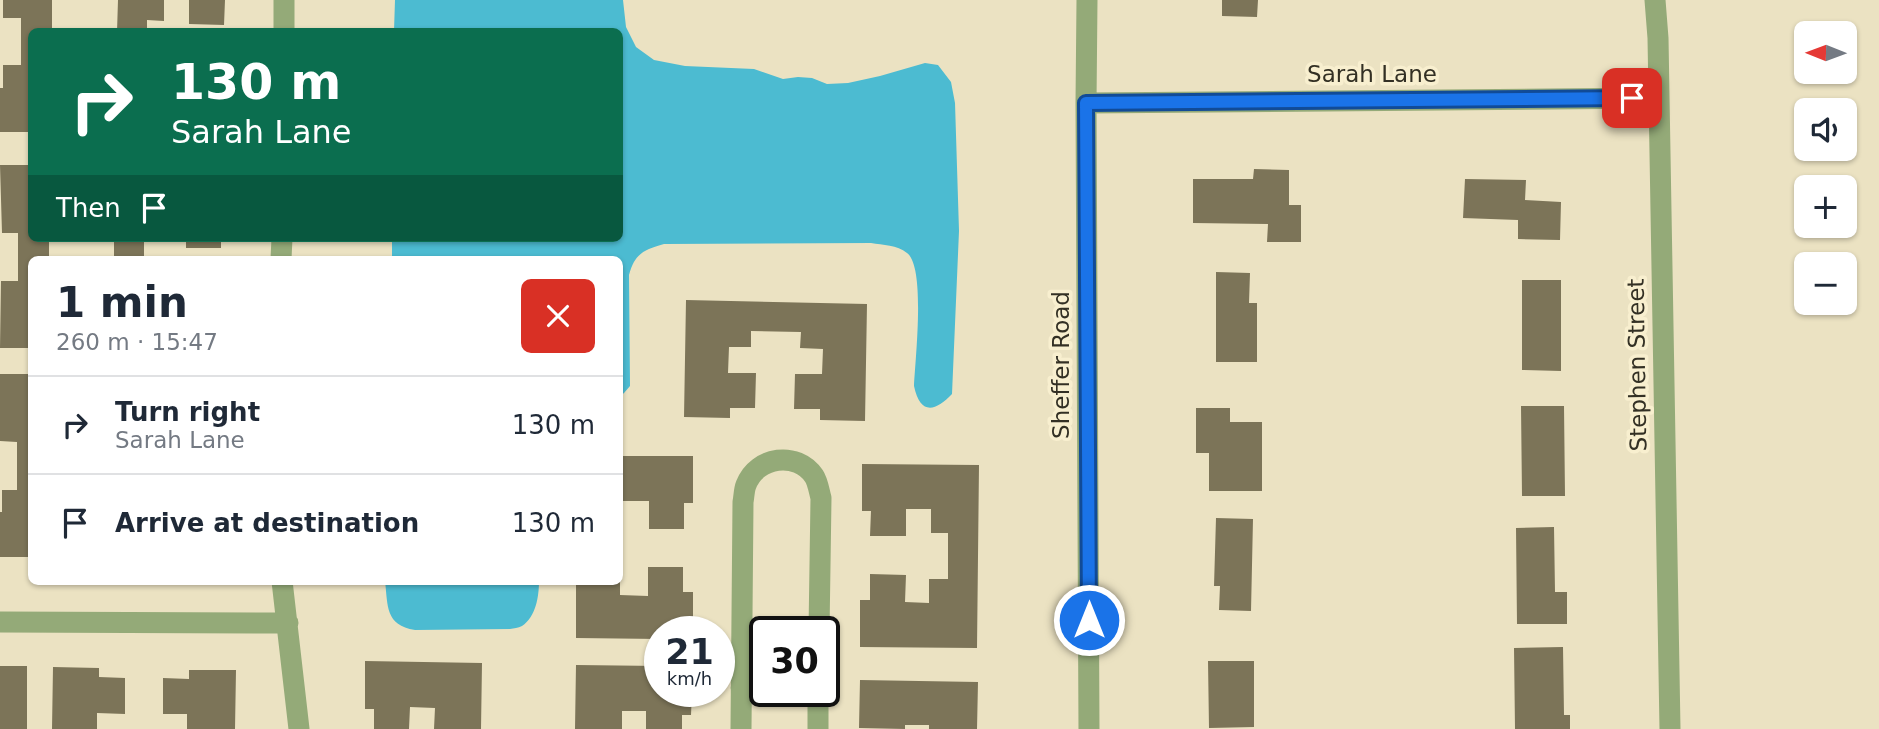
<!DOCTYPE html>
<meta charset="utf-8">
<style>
:root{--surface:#fff;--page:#f6f6f7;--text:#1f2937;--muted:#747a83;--line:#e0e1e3}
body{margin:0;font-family:"DejaVu Sans",sans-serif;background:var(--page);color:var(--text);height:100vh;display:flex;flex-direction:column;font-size:26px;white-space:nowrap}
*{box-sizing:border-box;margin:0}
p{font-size:23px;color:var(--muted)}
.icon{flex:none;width:38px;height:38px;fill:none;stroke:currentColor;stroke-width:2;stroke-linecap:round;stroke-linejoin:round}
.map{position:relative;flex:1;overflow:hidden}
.side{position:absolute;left:28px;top:256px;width:595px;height:329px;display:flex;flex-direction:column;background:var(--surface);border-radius:10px;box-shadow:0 2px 5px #0004}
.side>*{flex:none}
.hud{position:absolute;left:28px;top:28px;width:595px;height:214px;border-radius:10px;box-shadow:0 2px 5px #0004;background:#0b6e4f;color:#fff;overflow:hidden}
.needle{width:46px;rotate:271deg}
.controls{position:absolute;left:1794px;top:21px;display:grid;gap:14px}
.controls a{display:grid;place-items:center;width:63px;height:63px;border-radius:10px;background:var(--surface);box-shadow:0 2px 5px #0004;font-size:35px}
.speed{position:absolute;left:644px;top:616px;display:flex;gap:14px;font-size:35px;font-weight:700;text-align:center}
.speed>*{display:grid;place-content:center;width:91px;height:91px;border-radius:50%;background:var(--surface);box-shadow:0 2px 5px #0004;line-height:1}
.speed small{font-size:18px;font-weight:400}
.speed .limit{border:4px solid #111;border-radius:10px;background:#fff;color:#111}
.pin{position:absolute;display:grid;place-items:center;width:60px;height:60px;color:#fff;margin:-30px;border-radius:14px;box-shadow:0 4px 10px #0006}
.me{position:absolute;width:77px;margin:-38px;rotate:0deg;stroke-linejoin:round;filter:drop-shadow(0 0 5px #0008)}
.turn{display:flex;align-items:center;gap:24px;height:147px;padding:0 28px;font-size:32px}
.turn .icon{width:91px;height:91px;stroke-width:2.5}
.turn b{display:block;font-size:49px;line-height:60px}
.then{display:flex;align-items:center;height:66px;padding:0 28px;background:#0003;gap:14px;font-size:26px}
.round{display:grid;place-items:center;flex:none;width:74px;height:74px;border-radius:10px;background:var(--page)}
.summary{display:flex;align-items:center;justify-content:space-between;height:119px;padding:0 28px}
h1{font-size:42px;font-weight:700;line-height:52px}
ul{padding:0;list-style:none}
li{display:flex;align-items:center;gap:21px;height:98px;padding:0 28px;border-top:2px solid var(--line)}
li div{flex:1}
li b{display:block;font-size:26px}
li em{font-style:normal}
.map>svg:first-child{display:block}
.water{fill:#4cbbd1}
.building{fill:#7c7458}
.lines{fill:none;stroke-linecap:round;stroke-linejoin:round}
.minor{stroke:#94aa78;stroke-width:21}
.route-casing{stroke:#114b97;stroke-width:18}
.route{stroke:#1a73e8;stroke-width:12}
.labels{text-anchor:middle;stroke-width:7;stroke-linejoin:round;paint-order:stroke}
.street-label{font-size:23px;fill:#333024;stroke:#f8efcf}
</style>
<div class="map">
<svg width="1879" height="729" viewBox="0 0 1879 729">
<rect width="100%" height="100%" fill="#ebe2c2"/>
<!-- water -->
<path class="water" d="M395,0H623L626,27L636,47L654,60L685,66L754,69L783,79L798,77L812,78L827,84L848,83L880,76L925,63L938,65L951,82L955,103L959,231L952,394C935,412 920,415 914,386C915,361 926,267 907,253C897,245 883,245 871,243L664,244C644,250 635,253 629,275L630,386L624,393L620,396V259H392V238H620V32L394,31Z
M385,581H539C539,596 536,617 522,626C518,628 514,628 510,629L415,630C385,625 388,606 385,581Z"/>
<!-- building -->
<path class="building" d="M3,0H52V32H32V132H0V88H3V65H21V18H3Z
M118,0H164V21L147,20V32H117Z
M189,0H225L224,25L189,24Z
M1222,0H1258L1257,17L1222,16Z
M0,165H32V238H49V259H32V348H0L1,281H18V233H2Z
M1254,169L1289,170V205H1301V242H1267L1268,224L1193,223V179H1253Z
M1465,179L1526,180L1525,200L1561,202L1560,240L1518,239V220L1463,218Z
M114,238H158V242H144V259H114Z
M186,238H221V248H186Z
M1216,272L1250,273L1249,303H1257V362H1216Z
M1522,280H1561V371L1522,370Z
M686,300L867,304L865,421L820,420V409H794L795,374H822L823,349L800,348L801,332L751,331V347H729L728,373H756L755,408H730V418L684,417Z
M0,374H32V557H0V512H2V490H17V442L0,441Z
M1521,406H1564L1565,496H1522Z
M1196,408H1230V422H1262V491H1209V453H1196Z
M620,456H693V503H684V529H649V501H620Z
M862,464L979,465L977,648L860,647V600H870V574L906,575L905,602L929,603V579H948V533H931V509H906V536H870L871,511H862Z
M1216,518L1253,519L1251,611L1219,610L1220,586H1214Z
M1554,527L1555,592H1567V624H1517L1516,528Z
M648,567H683V592H693V632H660V639L576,638V581H620V595L648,596Z
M1563,647L1564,715H1570V729H1515L1514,648Z
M365,661L482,663L481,729H434L435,708L410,707L409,729H374V709H365Z
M1208,661H1254V727L1209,728Z
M576,665L660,666V691H692L691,715H682V729H646V711H622V729H575Z
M0,666H27V729H0Z
M53,667L99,668V677L125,678V714L97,713V729H52Z
M189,670H236L235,729H187V714H163V678L189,679Z
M860,680L978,682L977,729H929V725H905V729L859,728Z"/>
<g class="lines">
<!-- minor -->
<path class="minor" d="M1087,0L1086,103L1089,729
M1655,0L1658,38L1670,729
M284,32V0
M1086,103L1659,98
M281,259L282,238
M282,581L299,729
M0,622L288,623
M741,688H765
M741,729L743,502C744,497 744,490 746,485C757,456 797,451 814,476C818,482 819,491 821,498L819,632
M818,729V691"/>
</g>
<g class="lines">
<defs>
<path id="route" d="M1089,620L1086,103L1632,98"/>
</defs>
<!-- route casing -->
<use href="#route" class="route-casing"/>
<!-- route -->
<use href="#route" class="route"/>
</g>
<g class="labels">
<!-- street labels -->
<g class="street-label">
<text x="1372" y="82">Sarah Lane</text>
<text transform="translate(1061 365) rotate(-90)" y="8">Sheffer Road</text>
<text transform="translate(1637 365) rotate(-91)" y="8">Stephen Street</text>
</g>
</g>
</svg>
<div class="controls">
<a><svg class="needle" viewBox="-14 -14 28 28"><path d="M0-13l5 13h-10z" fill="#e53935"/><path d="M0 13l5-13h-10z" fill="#747a83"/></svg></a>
<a><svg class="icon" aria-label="sound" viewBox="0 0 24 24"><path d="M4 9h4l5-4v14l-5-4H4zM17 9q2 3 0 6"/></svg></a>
<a>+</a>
<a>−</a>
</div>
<div class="speed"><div>21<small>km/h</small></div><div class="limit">30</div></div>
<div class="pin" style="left:1632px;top:98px;background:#d93025"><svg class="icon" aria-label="arrive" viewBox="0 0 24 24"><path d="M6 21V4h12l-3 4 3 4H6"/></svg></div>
<svg class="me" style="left:1089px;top:620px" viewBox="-20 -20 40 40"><circle r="17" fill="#1a73e8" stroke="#fff" stroke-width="3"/><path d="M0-11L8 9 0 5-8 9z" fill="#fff"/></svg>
<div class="hud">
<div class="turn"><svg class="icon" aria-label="right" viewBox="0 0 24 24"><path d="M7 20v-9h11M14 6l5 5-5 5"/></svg><div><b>130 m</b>Sarah Lane</div></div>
<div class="then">Then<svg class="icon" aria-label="arrive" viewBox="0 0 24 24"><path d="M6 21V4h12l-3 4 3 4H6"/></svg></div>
</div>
<section class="side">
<div class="summary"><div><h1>1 min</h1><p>260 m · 15:47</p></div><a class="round" style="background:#d93025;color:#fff"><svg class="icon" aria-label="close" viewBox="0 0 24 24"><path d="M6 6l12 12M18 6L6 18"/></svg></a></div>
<ul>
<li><svg class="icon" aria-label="right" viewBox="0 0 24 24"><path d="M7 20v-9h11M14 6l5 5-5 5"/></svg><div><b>Turn right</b><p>Sarah Lane</p></div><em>130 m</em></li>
<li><svg class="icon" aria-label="arrive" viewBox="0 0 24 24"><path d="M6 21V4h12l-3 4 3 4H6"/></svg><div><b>Arrive at destination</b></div><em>130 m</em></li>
</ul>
</section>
</div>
